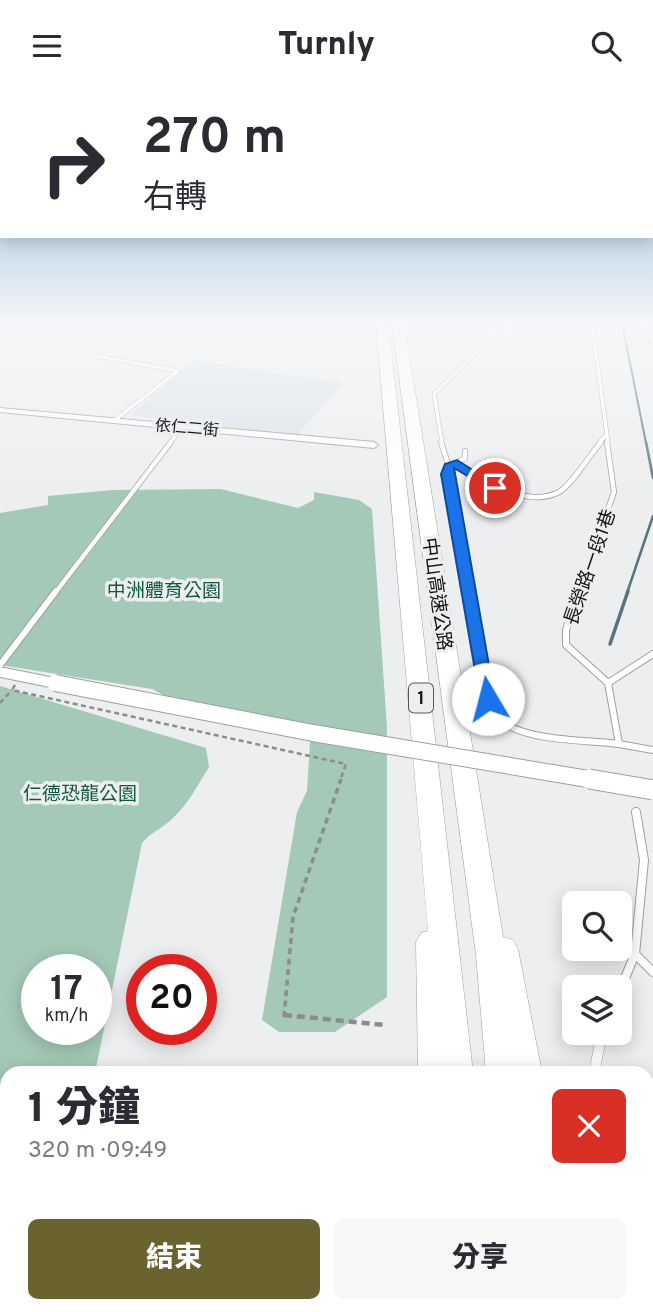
<!DOCTYPE html>
<html lang="zh-TW">
<meta charset="utf-8">
<style>
:root{--surface:#fff;--page:#f7f7f7;--text:#2b2b33;--muted:#7c7c81;--accent:#6b632f}
body{margin:0;font-family:Overpass,"Noto Sans TC",sans-serif;background:var(--page);color:var(--text);height:100vh;display:flex;flex-direction:column;font-size:26px;white-space:nowrap}
*{box-sizing:border-box;margin:0}
p{font-size:23px;color:var(--muted)}
.icon{flex:none;width:38px;height:38px;fill:none;stroke:currentColor;stroke-width:2;stroke-linecap:round;stroke-linejoin:round}
.map{position:relative;flex:1;overflow:hidden}
.details{position:absolute;left:0px;top:975px;width:654px;height:247px;display:flex;flex-direction:column;background:var(--surface);border-radius:21px 21px 0 0;box-shadow:0 4px 18px #0003}
.details>*{flex:none}
.banner{position:absolute;left:0px;top:0px;width:654px;height:147px;box-shadow:0 4px 18px #0003;background:#fff;color:var(--text);overflow:hidden}
.tools{position:absolute;left:562px;top:800px;display:grid;gap:14px}
.tools a{display:grid;place-items:center;width:70px;height:70px;border-radius:10px;background:var(--surface);box-shadow:0 4px 18px #0003;font-size:35px}
.speed{position:absolute;left:21px;top:863px;display:flex;gap:14px;font-size:35px;font-weight:700;text-align:center}
.speed>*{display:grid;place-content:center;width:91px;height:91px;border-radius:50%;background:var(--surface);box-shadow:0 4px 18px #0003;line-height:1}
.speed small{font-size:18px;font-weight:400}
.speed .limit{border:10px solid #d22;background:#fff;color:#111}
.pin{position:absolute;display:grid;place-items:center;width:60px;height:60px;color:#fff;margin:-30px;border:4px solid #fff;border-radius:50%;box-shadow:0 2px 7px #0007}
.me{position:absolute;width:77px;margin:-38px;rotate:352deg;stroke-linejoin:round;filter:drop-shadow(0 0 5px #0008)}
.turn{display:flex;align-items:center;gap:24px;height:147px;padding:0 28px;font-size:32px}
.turn .icon{width:91px;height:91px;stroke-width:2.5}
.turn b{display:block;font-size:49px;line-height:60px}
.round{display:grid;place-items:center;flex:none;width:74px;height:74px;border-radius:10px;background:var(--page)}
.summary{display:flex;align-items:center;justify-content:space-between;height:119px;padding:0 28px}
h1{font-size:42px;font-weight:800;line-height:52px}
.primary-button{display:flex;gap:14px;margin-top:auto;padding:14px 28px}
.primary-button a{flex:1;height:80px;border-radius:10px;background:var(--accent);color:#fff;font-size:28px;font-weight:800;line-height:80px;text-align:center}
.primary-button a+a{background:var(--page);color:var(--text)}
header{display:flex;justify-content:space-between;align-items:center;height:91px;padding:0 28px;background:var(--surface);font-size:32px;font-weight:800}
.map>svg:first-child{display:block}
.built{fill:#dae2e9}
.green{fill:#a4c9b6;fill-rule:evenodd}
.lines{fill:none;stroke-linecap:round;stroke-linejoin:round}
.stream-far2{stroke:#577580;stroke-width:2}
.stream-far1{stroke:#577580;stroke-width:2.5}
.stream{stroke:#577580;stroke-width:3.5}
.service-far4-casing{stroke:#9d9fa1;stroke-width:4.5}
.service-far3-casing{stroke:#9d9fa1;stroke-width:6}
.service-far2-casing{stroke:#9d9fa1;stroke-width:8}
.service-far1-casing{stroke:#9d9fa1;stroke-width:10}
.service-casing{stroke:#9d9fa1;stroke-width:11}
.minor-casing{stroke:#9d9fa1;stroke-width:2}
.tertiary-casing{stroke:#9d9fa1;stroke-width:2}
.motorway-casing{stroke:#9d9fa1;stroke-width:1}
.path-far2{stroke:#8b8c8d;stroke-width:2.5;stroke-dasharray:5 3.5;stroke-linecap:butt}
.path-far1{stroke:#8b8c8d;stroke-width:3.5;stroke-dasharray:6 4.5;stroke-linecap:butt}
.path{stroke:#8b8c8d;stroke-width:4.5;stroke-dasharray:8 5;stroke-linecap:butt}
.service-far4{stroke:#fff;stroke-width:3.5}
.service-far3{stroke:#fff;stroke-width:4.5}
.service-far2{stroke:#fff;stroke-width:6}
.service-far1{stroke:#fff;stroke-width:8}
.service{stroke:#fff;stroke-width:10}
.minor{fill:#fff;fill-rule:evenodd}
.tertiary{fill:#fff;fill-rule:evenodd}
.motorway{fill:#fff;fill-rule:evenodd}
.tertiary-bridge-far1-casing{stroke:#9d9fa1;stroke-width:18;stroke-linecap:butt}
.tertiary-bridge-casing{stroke:#9d9fa1;stroke-width:21;stroke-linecap:butt}
.tertiary-bridge-far1{stroke:#fff;stroke-width:16}
.tertiary-bridge{stroke:#fff;stroke-width:19}
.route{fill:#1a73e8;stroke:#114b97;stroke-width:2}
.labels{text-anchor:middle;stroke-width:7;stroke-linejoin:round;paint-order:stroke}
.far-street-label{font-size:16px;fill:#151516;stroke:#eceeef}
.shield{fill:#eceeef;stroke:#565657;stroke-width:2}
.shield-label{font-size:18px;font-weight:bold;fill:#151516}
.street-label{font-size:19px;fill:#151516;stroke:#eceeef}
.park-label{font-size:19px;fill:#11593e;stroke:#eceeef}
</style>
<header><svg class="icon" aria-label="menu" viewBox="0 0 24 24"><path d="M4 6h16M4 12h16M4 18h16"/></svg>Turnly<svg class="icon" aria-label="search" viewBox="0 0 24 24"><circle cx="10" cy="10" r="6"/><path d="M15 15l6 6"/></svg></header>
<div class="map">
<svg width="653" height="1221" viewBox="0 0 653 1221">
<rect width="100%" height="100%" fill="#eceeef"/>
<!-- built -->
<path class="built" d="M193,269L343,292L296,345L131,324Z"/>
<!-- green -->
<path class="green" d="M221,398L298,417L314,409V401L359,409L372,418L387,637V906L335,941H279L262,929L297,721L307,700L311,636L182,614L152,598L0,574V422L48,414V405L113,399Z
M0,595L206,657L209,676C198,694 188,713 173,727C163,737 151,741 142,752L95,982H7V1214L87,1215L86,1221H0ZM37,878H96V938H37Z"/>
<g class="lines">
<!-- stream-far2 -->
<path class="stream-far2" d="M622,232L646,352"/>
<!-- stream-far1 -->
<path class="stream-far1" d="M646,351L653,387
M627,502L653,425"/>
<!-- stream -->
<path class="stream" d="M610,553L628,500"/>
<defs>
<path id="service-far4" d="M592,232L608,352
M647,232L653,254
M97,265L178,280L115,329
M170,352L183,335
M442,352L434,303L474,264L496,232
M599,352L607,343"/>
<path id="service-far3" d="M441,351L449,376
M465,360V367L449,376L447,383L469,502
M457,372C482,389 527,418 559,401C571,395 591,362 601,351
M55,502L171,351
M579,502L614,401L607,351"/>
<path id="service-far2" d="M468,500C474,531 480,617 507,634C534,650 587,649 619,653
M579,500L566,539V554L608,592
M653,563L608,592L619,653L653,659
M0,574L56,500"/>
<path id="service-far1" d="M635,863L653,881
M620,899L635,863L644,769L636,721"/>
<path id="service" d="M594,982L602,942
M648,1103L653,1115"/>
<path id="minor" d="M0,317L374,351L378,354L374,357L0,321Z"/>
<path id="tertiary" d="M0,576L55,587L63,592L55,597L0,586Z"/>
<path id="motorway" d="M376,232H388L473,982H418L416,851L421,842L428,840Z
M392,232H404L503,846L513,849L518,858L542,982H486L476,864Z
M416,1214H454L455,1221H415Z
M459,1214H498L499,1221H459Z
M514,1214H589L592,1221H514Z"/>
</defs>
<!-- service-far4 casing -->
<use href="#service-far4" class="service-far4-casing"/>
<!-- service-far3 casing -->
<use href="#service-far3" class="service-far3-casing"/>
<!-- service-far2 casing -->
<use href="#service-far2" class="service-far2-casing"/>
<!-- service-far1 casing -->
<use href="#service-far1" class="service-far1-casing"/>
<!-- service casing -->
<use href="#service" class="service-casing"/>
<!-- minor casing -->
<use href="#minor" class="minor-casing"/>
<!-- tertiary casing -->
<use href="#tertiary" class="tertiary-casing"/>
<!-- motorway casing -->
<use href="#motorway" class="motorway-casing"/>
<!-- path-far2 -->
<path class="path-far2" d="M15,594L12,599L346,673L340,690
M0,612L12,599"/>
<!-- path-far1 -->
<path class="path-far1" d="M284,926L293,826L341,688"/>
<!-- path -->
<path class="path" d="M284,924L385,934"/>
<!-- service-far4 -->
<use href="#service-far4" class="service-far4"/>
<!-- service-far3 -->
<use href="#service-far3" class="service-far3"/>
<!-- service-far2 -->
<use href="#service-far2" class="service-far2"/>
<!-- service-far1 -->
<use href="#service-far1" class="service-far1"/>
<!-- service -->
<use href="#service" class="service"/>
<!-- minor -->
<use href="#minor" class="minor"/>
<!-- tertiary -->
<use href="#tertiary" class="tertiary"/>
<!-- motorway -->
<use href="#motorway" class="motorway"/>
<defs>
<path id="tertiary-bridge-far1" d="M55,592L313,642L600,690"/>
<path id="tertiary-bridge" d="M589,688L653,699"/>
</defs>
<!-- tertiary-bridge-far1 casing -->
<use href="#tertiary-bridge-far1" class="tertiary-bridge-far1-casing"/>
<!-- tertiary-bridge casing -->
<use href="#tertiary-bridge" class="tertiary-bridge-casing"/>
<!-- tertiary-bridge-far1 -->
<use href="#tertiary-bridge-far1" class="tertiary-bridge-far1"/>
<!-- tertiary-bridge -->
<use href="#tertiary-bridge" class="tertiary-bridge"/>
</g>
<!-- sky -->
<linearGradient id="sky" x2="0" y2="1"><stop stop-color="#79abd1"/><stop offset="0.58" stop-color="#f6f7f8"/><stop offset="1" stop-color="#f6f7f8" stop-opacity="0"/></linearGradient>
<rect width="653" height="403" fill="url(#sky)"/>
<!-- route -->
<path class="route" d="M457,369L501,397L491,399L454,377L495,608L488,614L480,608L441,383L445,373Z"/>
<g class="labels">
<!-- far-street labels -->
<g class="far-street-label">
<text transform="translate(187 336) rotate(5)" y="6">依仁二街</text>
</g>
<!-- shield labels -->
<rect class="shield" x="409" y="592.5" width="24" height="29" rx="5"/>
<g class="shield-label">
<text x="421" y="613">1</text>
</g>
<!-- street labels -->
<g class="street-label">
<text transform="translate(589 476) rotate(-71)" y="7">長榮路一段1巷</text>
<text transform="translate(438 503) rotate(82)" y="7">中山高速公路</text>
</g>
<!-- park labels -->
<g class="park-label">
<text x="164" y="506">中洲體育公園</text>
<text x="80" y="709">仁德恐龍公園</text>
</g>
</g>
</svg>
<div class="tools">
<a><svg class="icon" aria-label="search" viewBox="0 0 24 24"><circle cx="10" cy="10" r="6"/><path d="M15 15l6 6"/></svg></a>
<a><svg class="icon" aria-label="layers" viewBox="0 0 24 24"><path d="M12 4l9 5-9 5-9-5zM3 14l9 5 9-5"/></svg></a>
</div>
<div class="speed"><div>17<small>km/h</small></div><div class="limit">20</div></div>
<div class="pin" style="left:495px;top:397px;background:#d93025"><svg class="icon" aria-label="arrive" viewBox="0 0 24 24"><path d="M6 21V4h12l-3 4 3 4H6"/></svg></div>
<svg class="me" style="left:488px;top:608px" viewBox="-20 -20 40 40"><circle r="19" fill="#fff"/><path d="M0-13L10 11 0 6-10 11z" fill="#1a73e8"/></svg>
<div class="banner">
<div class="turn"><svg class="icon" aria-label="right" viewBox="0 0 24 24"><path d="M7 20v-9h11M14 6l5 5-5 5"/></svg><div><b>270 m</b>右轉</div></div>
</div>
<section class="details">
<div class="summary"><div><h1>1 分鐘</h1><p>320 m · 09:49</p></div><a class="round" style="background:#d93025;color:#fff"><svg class="icon" aria-label="close" viewBox="0 0 24 24"><path d="M6 6l12 12M18 6L6 18"/></svg></a></div>
<div class="primary-button"><a>結束</a><a>分享</a></div>
</section>
</div>
